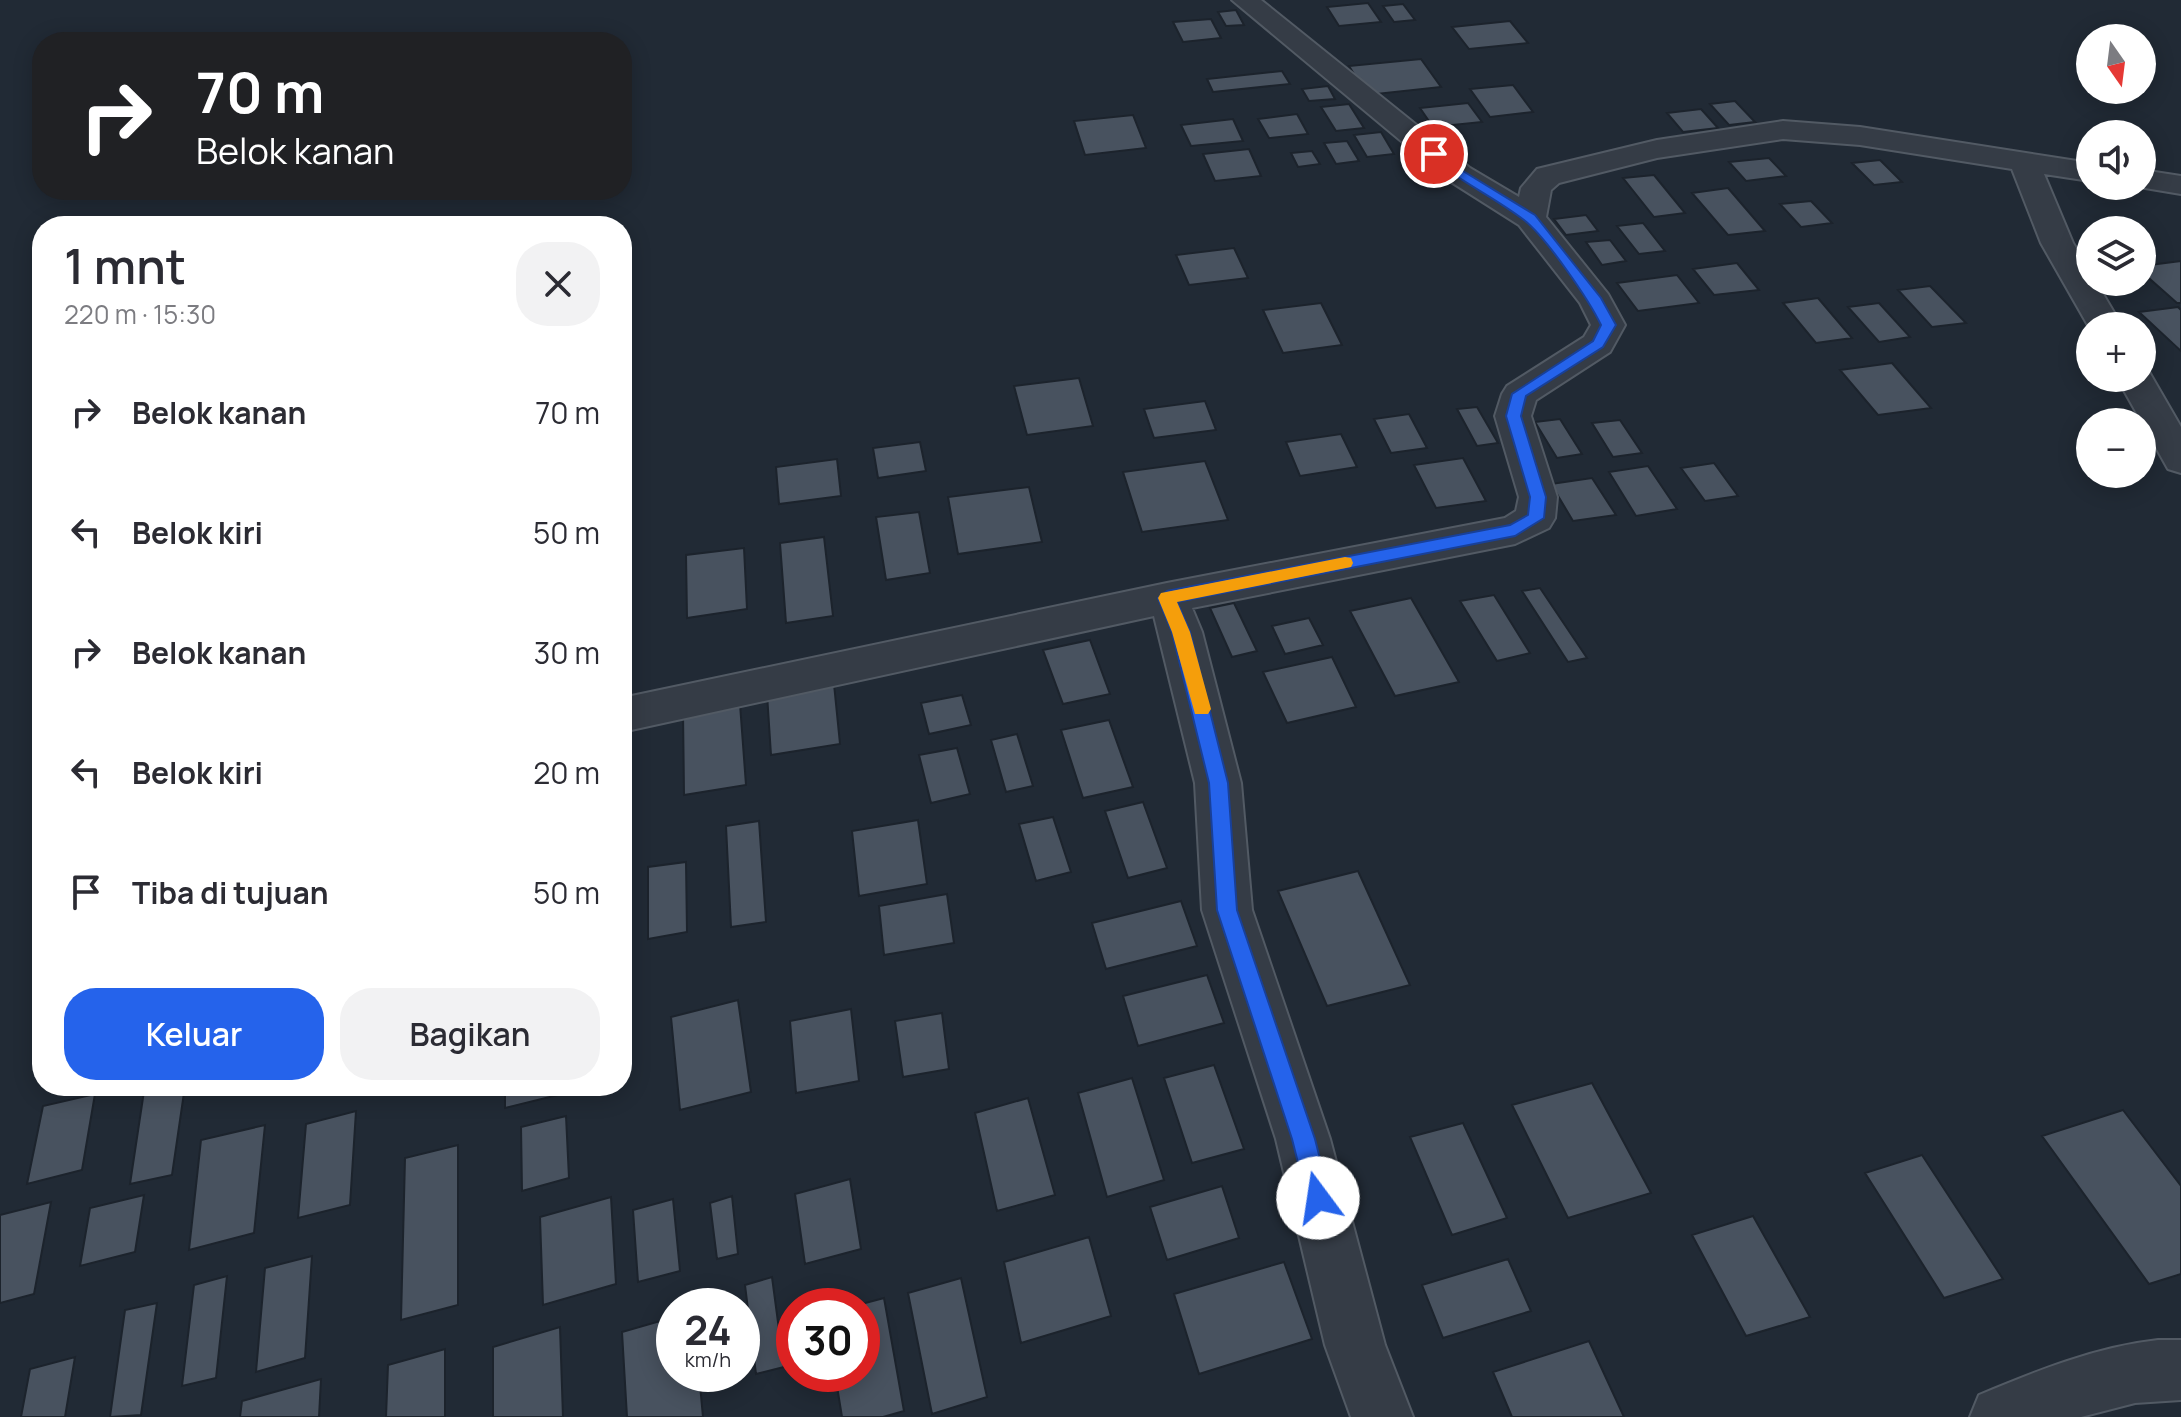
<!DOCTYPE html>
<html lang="id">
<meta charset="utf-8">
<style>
:root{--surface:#fff;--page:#f2f2f3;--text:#2b2b33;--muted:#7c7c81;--accent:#2563eb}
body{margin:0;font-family:Manrope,sans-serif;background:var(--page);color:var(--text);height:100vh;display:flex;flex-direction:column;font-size:30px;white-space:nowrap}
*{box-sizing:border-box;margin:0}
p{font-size:26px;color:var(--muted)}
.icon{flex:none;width:44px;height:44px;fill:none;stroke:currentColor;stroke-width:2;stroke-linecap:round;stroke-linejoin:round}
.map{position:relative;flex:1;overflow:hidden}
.panel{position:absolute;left:32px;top:216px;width:600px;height:880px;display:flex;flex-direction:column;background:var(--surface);border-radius:32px;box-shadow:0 4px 20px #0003}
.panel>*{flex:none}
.banner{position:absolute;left:32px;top:32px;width:600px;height:168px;border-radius:32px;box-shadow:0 4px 20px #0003;background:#202124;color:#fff;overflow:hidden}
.needle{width:52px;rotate:166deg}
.buttons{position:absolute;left:2076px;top:24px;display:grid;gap:16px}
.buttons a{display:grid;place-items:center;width:80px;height:80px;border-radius:50%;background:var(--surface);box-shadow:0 4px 20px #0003;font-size:40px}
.speed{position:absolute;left:656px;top:1288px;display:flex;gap:16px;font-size:40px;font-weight:700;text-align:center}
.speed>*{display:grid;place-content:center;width:104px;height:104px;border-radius:50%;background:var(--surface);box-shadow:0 4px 20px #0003;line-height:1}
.speed small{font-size:20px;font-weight:400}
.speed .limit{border:12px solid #d22;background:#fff;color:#111}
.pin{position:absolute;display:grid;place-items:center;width:68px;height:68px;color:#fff;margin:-34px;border:4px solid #fff;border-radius:50%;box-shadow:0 2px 8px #0007}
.me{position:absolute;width:88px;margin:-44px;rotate:346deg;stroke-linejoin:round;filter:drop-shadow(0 0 6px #0008)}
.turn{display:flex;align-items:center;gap:28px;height:168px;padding:0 32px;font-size:36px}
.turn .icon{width:104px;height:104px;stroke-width:2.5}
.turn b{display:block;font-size:56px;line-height:68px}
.round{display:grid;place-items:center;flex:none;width:84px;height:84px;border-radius:32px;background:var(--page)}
.head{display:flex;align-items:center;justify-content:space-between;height:136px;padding:0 32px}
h1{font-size:48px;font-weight:600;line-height:60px}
.cta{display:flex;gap:16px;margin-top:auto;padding:16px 32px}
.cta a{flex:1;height:92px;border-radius:32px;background:var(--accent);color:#fff;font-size:32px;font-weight:600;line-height:92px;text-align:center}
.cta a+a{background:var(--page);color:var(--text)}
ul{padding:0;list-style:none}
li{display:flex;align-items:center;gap:24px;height:120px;padding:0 32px}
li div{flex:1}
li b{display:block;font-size:30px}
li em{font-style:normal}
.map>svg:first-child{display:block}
.building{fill:#48525f;stroke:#1c232c;stroke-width:2}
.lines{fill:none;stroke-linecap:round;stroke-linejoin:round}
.minor-casing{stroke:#525a64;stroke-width:4}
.minor{fill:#353c46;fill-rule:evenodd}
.route{fill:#2563eb;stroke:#184099;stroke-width:2}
.slow{fill:#f59e0b}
</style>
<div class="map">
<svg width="2181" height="1417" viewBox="0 0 2181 1417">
<rect width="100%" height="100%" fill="#212a35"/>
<!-- building -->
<path class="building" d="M1368,3L1381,22L1339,26L1327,7Z
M1403,4L1415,20L1394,22L1383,6Z
M1236,10L1244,25L1226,26L1218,12Z
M1211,19L1221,38L1183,42L1173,22Z
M1510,21L1528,43L1469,49L1452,27Z
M1421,59L1441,87L1367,95L1349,66Z
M1282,71L1290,84L1213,92L1207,79Z
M1513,85L1533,112L1490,117L1470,89Z
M1328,86L1335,99L1309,101L1302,89Z
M1735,101L1755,122L1729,125L1710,104Z
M1468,103L1482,122L1433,127L1420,108Z
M1349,104L1364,128L1336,131L1321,107Z
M1701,109L1718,128L1683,132L1667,113Z
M1297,114L1308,134L1269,138L1258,119Z
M1133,115L1146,148L1085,155L1074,121Z
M1233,119L1243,141L1191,146L1181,125Z
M1381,132L1394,154L1367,157L1354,135Z
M1347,141L1359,161L1336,164L1324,143Z
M1249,149L1261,176L1215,181L1203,154Z
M1312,151L1320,164L1298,167L1291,153Z
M1769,158L1786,176L1746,181L1729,162Z
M1880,160L1902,182L1874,185L1852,163Z
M1654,175L1685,213L1654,217L1623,178Z
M1728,188L1765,231L1728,235L1692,193Z
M1811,201L1832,223L1801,227L1780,204Z
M1586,215L1598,231L1566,235L1554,219Z
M1643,223L1665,251L1639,254L1617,226Z
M1610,240L1626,261L1602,265L1586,242Z
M1234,248L1248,278L1189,285L1176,255Z
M2181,261V303H2177L2142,272V266Z
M1737,263L1759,290L1714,295L1693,269Z
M1677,275L1699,303L1638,311L1617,283Z
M1930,286L1966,323L1932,327L1898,290Z
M1818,298L1852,338L1816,343L1783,303Z
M1321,303L1342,345L1283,353L1263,310Z
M1879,303L1910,337L1879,342L1848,307Z
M2178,307L2181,310V351L2139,312Z
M1892,363L1931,408L1878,415L1840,370Z
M1079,378L1093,426L1027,435L1014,386Z
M1205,401L1216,430L1154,438L1144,409Z
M1477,407L1498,443L1477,446L1457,409Z
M1409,414L1427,448L1391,453L1374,419Z
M1560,419L1582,454L1557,458L1535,422Z
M1620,420L1642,453L1613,457L1592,423Z
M1341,434L1357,467L1300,476L1286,442Z
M920,442L926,471L878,478L873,448Z
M1463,458L1486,501L1436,508L1414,465Z
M837,459L841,496L779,504L776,467Z
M1205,461L1228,520L1142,532L1123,472Z
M1714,463L1738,496L1705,501L1681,468Z
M1648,466L1677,509L1636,516L1609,472Z
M1592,478L1616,515L1573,521L1551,484Z
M1029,487L1042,542L958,554L948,497Z
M919,512L930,573L886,580L876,517Z
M824,537L833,616L786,623L780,543Z
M744,548L747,609L687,618L686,555Z
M1540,588L1587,658L1568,662L1522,591Z
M1494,595L1530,653L1497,661L1460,601Z
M1411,598L1459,682L1395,696L1350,611Z
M1234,603L1257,651L1232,657L1210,608Z
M1309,618L1323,645L1285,654L1272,626Z
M1090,640L1110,694L1063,704L1043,650Z
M1332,657L1356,707L1287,723L1263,672Z
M834,684L840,744L771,755L767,694Z
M962,695L971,725L929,734L921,703Z
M740,704L746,785L684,795L683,712Z
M1109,720L1133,787L1083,798L1061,730Z
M1017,734L1033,786L1006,792L991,740Z
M957,748L970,794L931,803L919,755Z
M1143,802L1167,868L1128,878L1105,811Z
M1053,817L1071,872L1036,881L1019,824Z
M918,820L927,884L859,896L852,831Z
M759,821L766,922L731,927L726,826Z
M686,862L687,932L648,939V867Z
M1358,871L1410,985L1327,1006L1278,891Z
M947,894L954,943L884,955L879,906Z
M1181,901L1197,946L1106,969L1092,923Z
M1207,975L1224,1023L1138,1046L1123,996Z
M738,1000L751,1092L680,1110L671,1017Z
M851,1009L859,1081L796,1093L790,1021Z
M942,1013L949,1069L903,1077L895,1021Z
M1214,1065L1244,1149L1192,1163L1164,1078Z
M1132,1078L1164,1180L1107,1197L1078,1093Z
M1592,1083L1651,1193L1568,1218L1512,1105Z
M163,1086H185L172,1175L130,1184L144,1091Z
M505,1086H569L570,1092L505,1108Z
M95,1094L82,1170L27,1184L43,1106Z
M1028,1098L1055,1195L997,1211L975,1113Z
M2123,1110L2181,1186V1274L2149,1284L2042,1136Z
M356,1111L350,1205L298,1218L306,1124Z
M566,1116L569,1178L522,1191L521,1127Z
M1463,1123L1507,1218L1452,1235L1410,1137Z
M265,1125L254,1233L189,1250L201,1140Z
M458,1145V1305L401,1320L405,1158Z
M1922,1155L2003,1279L1944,1298L1865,1173Z
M850,1179L861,1249L805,1264L795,1194Z
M1222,1186L1239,1238L1167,1260L1150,1207Z
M144,1195L135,1252L80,1266L90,1208Z
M732,1196L738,1254L717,1259L710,1203Z
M611,1197L616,1284L543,1305L540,1217Z
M673,1199L680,1271L638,1282L633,1210Z
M51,1202L34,1294L0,1303V1215Z
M1753,1216L1810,1317L1746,1336L1692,1235Z
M1089,1237L1111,1316L1021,1343L1004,1262Z
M312,1256L305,1358L256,1372L265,1268Z
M1508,1259L1531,1311L1443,1338L1422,1285Z
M1284,1262L1312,1339L1199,1374L1174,1294Z
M227,1276L216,1378L182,1386L194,1285Z
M772,1277L784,1367L756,1374L745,1285Z
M961,1278L987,1397L932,1414L908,1293Z
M884,1298L904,1411L883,1417H842L835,1374H862V1306H854Z
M157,1303L141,1415L110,1417L125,1310Z
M674,1317V1374H699L703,1417H627L622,1332Z
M560,1327L563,1417H493V1347Z
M1589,1341L1624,1417H1512L1493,1372Z
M445,1349V1417H386L388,1365Z
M75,1357L65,1417H21L30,1369Z
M321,1379L319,1417H240L242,1401Z"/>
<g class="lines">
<defs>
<path id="minor" d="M1232,0H1261L1470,168L1519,197L1521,188L1537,169L1657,140L1783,121L1860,127L2090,163V181L2044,174L2073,243L2090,271V282H2096L2122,326H2090V329L2041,243L2012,169L1860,145L1783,139L1657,158L1559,183L1551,190L1546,217L1608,294L1625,325L1610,352L1536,400L1531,416L1557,497L1555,518L1549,528L1515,544L1192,608L1202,632L1241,783L1252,910L1330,1139L1385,1345L1413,1417H1351L1325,1345L1276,1139L1202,910L1195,783L1154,616L622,732V698L1167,583L1505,518L1516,511L1519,497L1495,416L1502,394L1507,386L1584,337L1591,325L1580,303L1519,225L1448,180Z
M2142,170L2181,176V194L2133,186H2142Z
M2142,368L2148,370L2181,427V473L2168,469L2117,378H2142Z
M2158,1340H2181V1400L2135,1403L2081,1417H1970L1979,1395C2037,1371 2095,1347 2158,1340Z"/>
</defs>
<!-- minor casing -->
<use href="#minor" class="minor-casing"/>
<!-- minor -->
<use href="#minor" class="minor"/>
</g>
<!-- route -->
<path class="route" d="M1430,152H1439L1463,171L1535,215L1601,298L1616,325L1603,347L1526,396L1521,416L1546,497L1544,518L1515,536L1177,602L1190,632L1228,783L1237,910L1315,1139L1330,1198L1326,1206L1318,1210L1310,1206L1307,1198L1292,1139L1217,910L1209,783L1172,632L1158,598L1167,591L1510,525L1528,515L1530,497L1506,416L1512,394L1593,341L1601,325C1589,300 1546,237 1524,220C1494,197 1459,181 1430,157Z"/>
<!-- slow -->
<path class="slow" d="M1345,557L1351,558L1353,563L1351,567L1177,602L1190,632L1211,709L1208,714H1195L1172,632L1158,598L1161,593Z"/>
</svg>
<div class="buttons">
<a><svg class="needle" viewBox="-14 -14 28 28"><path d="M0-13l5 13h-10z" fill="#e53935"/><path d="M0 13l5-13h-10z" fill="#7c7c81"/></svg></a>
<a><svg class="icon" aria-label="sound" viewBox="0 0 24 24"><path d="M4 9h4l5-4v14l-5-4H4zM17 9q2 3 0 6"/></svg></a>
<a><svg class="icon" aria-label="layers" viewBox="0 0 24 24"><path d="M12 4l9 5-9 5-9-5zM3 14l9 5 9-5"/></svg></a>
<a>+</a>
<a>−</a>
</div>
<div class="speed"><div>24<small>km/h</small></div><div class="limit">30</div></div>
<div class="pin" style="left:1434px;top:154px;background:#d93025"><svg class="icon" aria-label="arrive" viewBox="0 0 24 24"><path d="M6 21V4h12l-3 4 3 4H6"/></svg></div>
<svg class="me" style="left:1318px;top:1198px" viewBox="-20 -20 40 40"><circle r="19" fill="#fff"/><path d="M0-13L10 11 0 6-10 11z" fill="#2563eb"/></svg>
<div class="banner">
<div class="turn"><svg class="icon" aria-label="right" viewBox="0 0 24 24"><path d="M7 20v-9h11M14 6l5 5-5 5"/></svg><div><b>70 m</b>Belok kanan</div></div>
</div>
<section class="panel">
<div class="head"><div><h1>1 mnt</h1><p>220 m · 15:30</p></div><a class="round"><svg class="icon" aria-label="close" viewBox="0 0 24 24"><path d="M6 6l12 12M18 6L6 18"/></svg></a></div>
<ul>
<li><svg class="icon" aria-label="right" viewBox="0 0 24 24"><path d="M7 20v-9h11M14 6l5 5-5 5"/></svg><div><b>Belok kanan</b></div><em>70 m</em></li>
<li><svg class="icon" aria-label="left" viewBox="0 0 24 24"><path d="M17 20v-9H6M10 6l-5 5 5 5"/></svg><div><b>Belok kiri</b></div><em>50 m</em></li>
<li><svg class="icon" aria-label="right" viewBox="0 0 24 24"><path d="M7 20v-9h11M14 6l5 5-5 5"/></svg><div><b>Belok kanan</b></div><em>30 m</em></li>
<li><svg class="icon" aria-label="left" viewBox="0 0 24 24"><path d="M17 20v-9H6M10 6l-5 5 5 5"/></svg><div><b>Belok kiri</b></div><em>20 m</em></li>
<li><svg class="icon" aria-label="arrive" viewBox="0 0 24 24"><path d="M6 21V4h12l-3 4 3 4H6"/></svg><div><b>Tiba di tujuan</b></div><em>50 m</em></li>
</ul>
<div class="cta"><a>Keluar</a><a>Bagikan</a></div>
</section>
</div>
